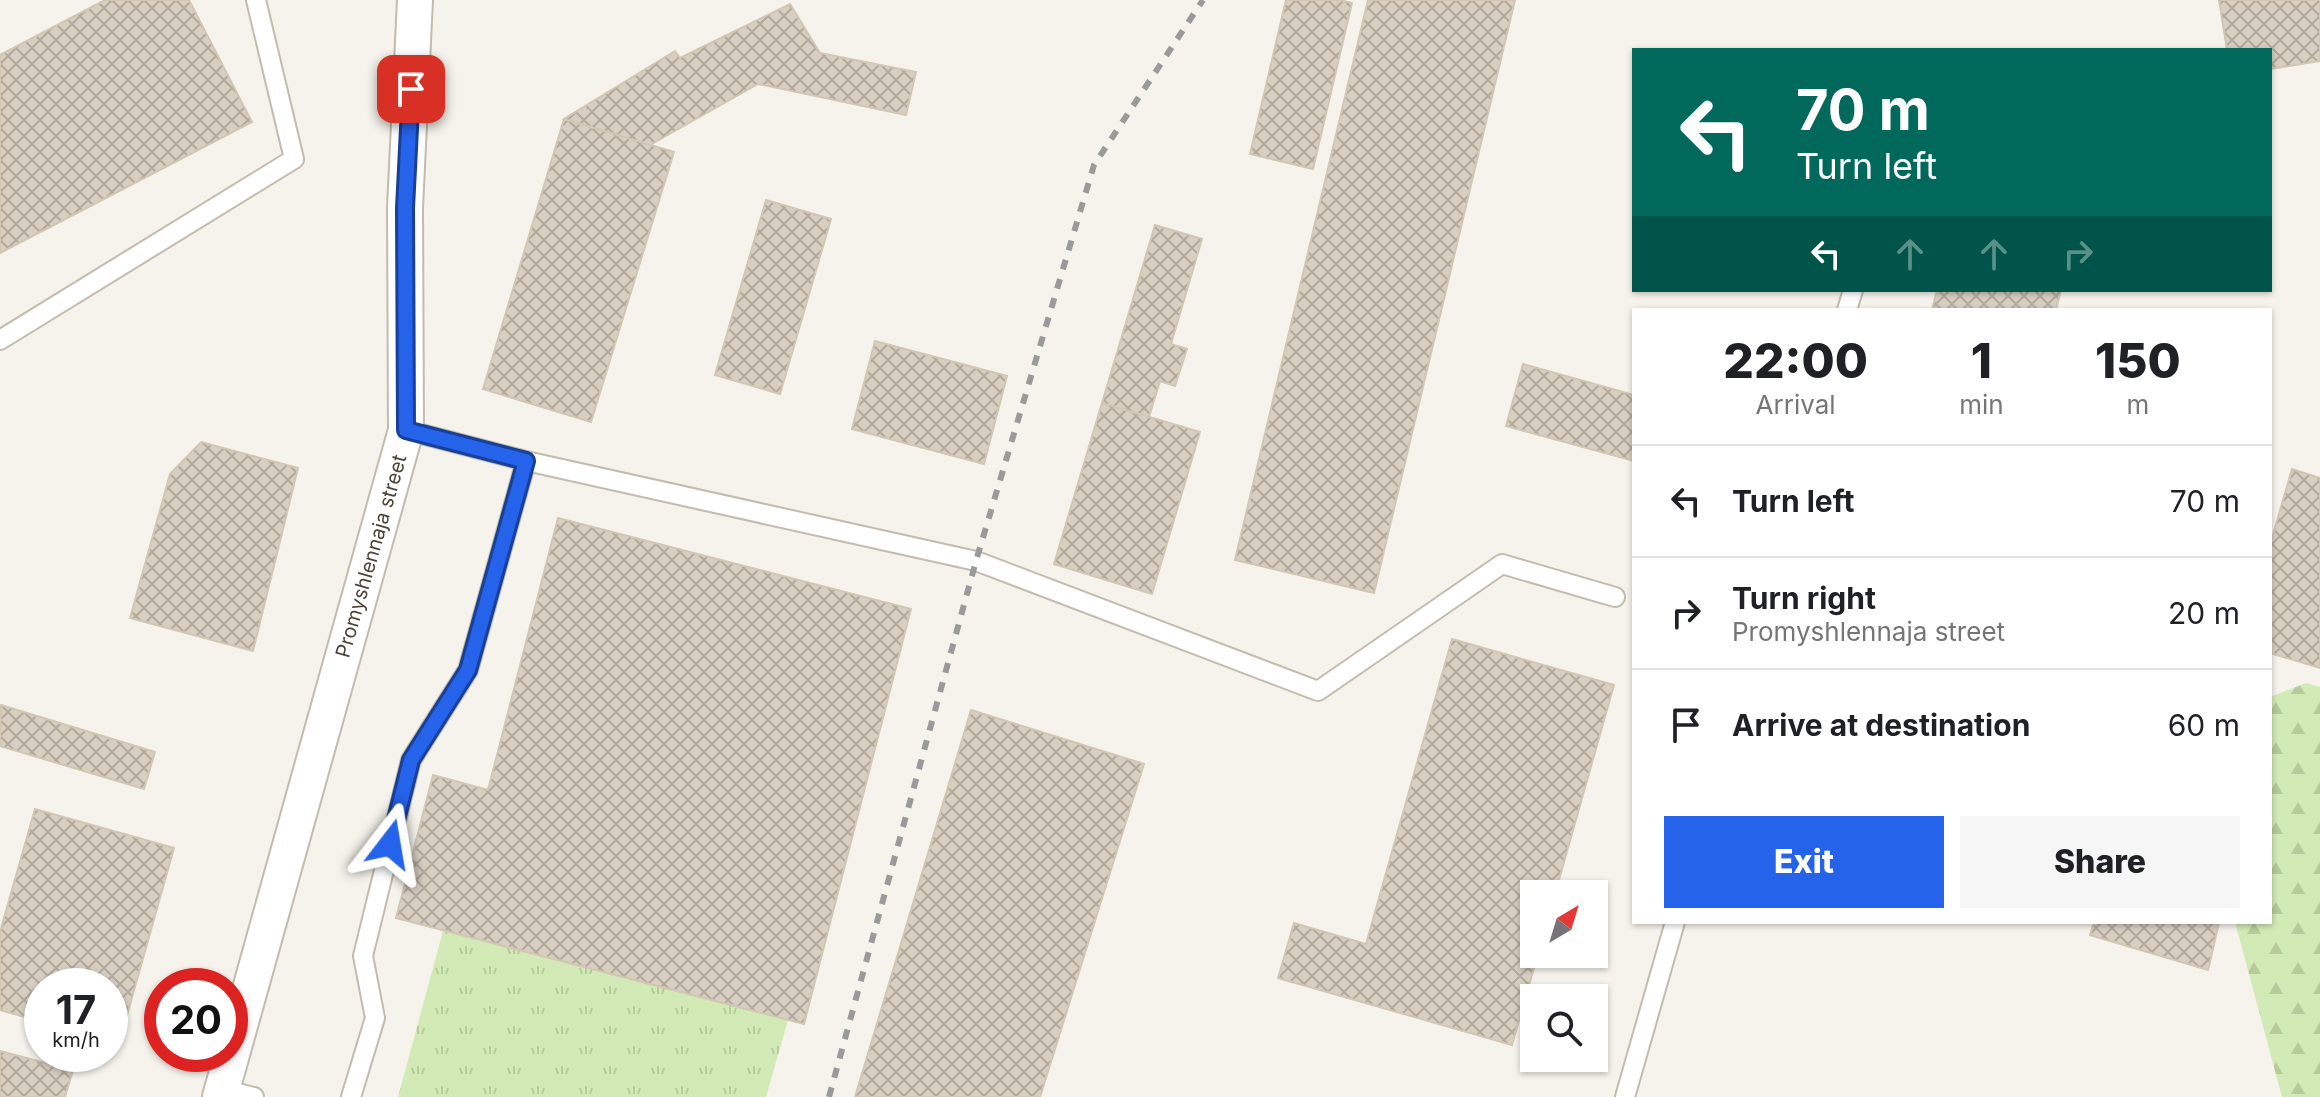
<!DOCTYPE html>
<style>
:root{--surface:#fff;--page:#f6f6f6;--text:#202124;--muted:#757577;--line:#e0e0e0;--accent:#2563eb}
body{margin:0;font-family:Inter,sans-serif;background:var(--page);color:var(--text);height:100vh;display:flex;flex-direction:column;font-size:30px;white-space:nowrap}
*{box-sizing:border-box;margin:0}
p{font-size:26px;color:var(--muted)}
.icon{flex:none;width:44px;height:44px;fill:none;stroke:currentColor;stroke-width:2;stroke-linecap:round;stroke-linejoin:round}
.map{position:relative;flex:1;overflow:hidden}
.sheet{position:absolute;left:1632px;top:308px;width:640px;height:616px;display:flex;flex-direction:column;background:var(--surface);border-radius:0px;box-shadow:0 2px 6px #0004}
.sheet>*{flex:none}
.hud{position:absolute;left:1632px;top:48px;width:640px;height:244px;border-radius:0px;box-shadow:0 2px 6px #0004;background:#00695c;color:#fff;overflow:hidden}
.needle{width:52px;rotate:38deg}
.fabs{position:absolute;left:1520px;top:880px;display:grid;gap:16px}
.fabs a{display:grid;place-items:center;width:88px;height:88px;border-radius:0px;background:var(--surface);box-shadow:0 2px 6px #0004;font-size:40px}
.speed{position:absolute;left:24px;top:968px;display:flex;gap:16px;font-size:40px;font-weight:700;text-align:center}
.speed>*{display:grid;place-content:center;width:104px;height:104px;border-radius:50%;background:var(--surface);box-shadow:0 2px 6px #0004;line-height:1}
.speed small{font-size:20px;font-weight:400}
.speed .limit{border:12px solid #d22;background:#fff;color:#111}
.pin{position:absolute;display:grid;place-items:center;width:68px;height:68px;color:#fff;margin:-34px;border-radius:16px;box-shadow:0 4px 12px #0006}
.me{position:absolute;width:88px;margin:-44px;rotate:14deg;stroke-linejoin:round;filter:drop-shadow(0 0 6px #0008)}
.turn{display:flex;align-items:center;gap:28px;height:168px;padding:0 32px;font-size:36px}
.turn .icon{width:104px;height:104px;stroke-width:2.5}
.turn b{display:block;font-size:56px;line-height:68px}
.lanes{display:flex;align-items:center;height:76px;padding:0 32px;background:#0003;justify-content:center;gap:40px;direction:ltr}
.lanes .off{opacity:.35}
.eta{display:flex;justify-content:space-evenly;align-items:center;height:136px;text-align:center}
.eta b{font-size:48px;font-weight:800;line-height:56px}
.button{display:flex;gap:16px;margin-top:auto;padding:16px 32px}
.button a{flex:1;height:92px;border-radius:0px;background:var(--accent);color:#fff;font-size:32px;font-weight:800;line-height:92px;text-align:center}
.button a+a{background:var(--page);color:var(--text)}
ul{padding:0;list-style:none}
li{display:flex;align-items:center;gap:24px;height:112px;padding:0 32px;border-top:2px solid var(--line)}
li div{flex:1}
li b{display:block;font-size:30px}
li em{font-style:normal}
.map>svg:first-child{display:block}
.forest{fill:url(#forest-firs)}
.park{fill:url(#park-tufts)}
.building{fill:url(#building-cross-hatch);stroke:#d3c7b4;stroke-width:2}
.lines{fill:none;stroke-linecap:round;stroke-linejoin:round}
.service-casing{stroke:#c2bbae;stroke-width:22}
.minor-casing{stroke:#c2bbae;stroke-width:38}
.service{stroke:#fff;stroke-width:18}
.minor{stroke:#fff;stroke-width:34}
.rail{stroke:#9a9a9a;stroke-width:6;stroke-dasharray:10 10;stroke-linecap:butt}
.route-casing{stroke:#184099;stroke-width:20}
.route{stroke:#2563eb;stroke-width:14}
.labels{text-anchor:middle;stroke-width:6;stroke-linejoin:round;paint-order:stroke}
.street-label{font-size:20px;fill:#4b4439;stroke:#fff}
</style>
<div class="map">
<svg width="2320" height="1097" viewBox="0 0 2320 1097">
<defs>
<pattern id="forest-firs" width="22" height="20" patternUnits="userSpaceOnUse" patternTransform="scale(2)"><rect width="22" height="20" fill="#d2eab5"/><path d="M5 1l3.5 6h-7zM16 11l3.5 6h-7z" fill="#b6ca9c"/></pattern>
<pattern id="park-tufts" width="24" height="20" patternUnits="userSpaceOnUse" patternTransform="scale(2)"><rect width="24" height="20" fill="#d2eab5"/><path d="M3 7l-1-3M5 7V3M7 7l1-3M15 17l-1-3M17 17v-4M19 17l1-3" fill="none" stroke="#b6ca9c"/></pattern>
<pattern id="building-cross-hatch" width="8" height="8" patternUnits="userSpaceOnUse" patternTransform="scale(2)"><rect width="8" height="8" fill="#d8cfc1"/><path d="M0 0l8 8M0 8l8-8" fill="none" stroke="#b1aa9e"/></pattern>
</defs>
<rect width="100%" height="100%" fill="#f6f3ec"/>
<!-- forest -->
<path class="forest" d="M2306,683L2320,687V1097H2282L2235,922H2270V697Z"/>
<!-- park -->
<path class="park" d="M443,931L788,1020L766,1097H398Z"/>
<!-- building -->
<path class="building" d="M105,0H189L252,122L0,253V55Z
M1286,0H1340L1352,3L1313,169L1250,154Z
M1368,0H1515L1374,593L1235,560Z
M2219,0H2320V61L2270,69V50H2227Z
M790,4L820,53L916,72L906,115L758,84L650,145L564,119L675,51L680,58Z
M564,119L674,152L591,422L483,389Z
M766,200L831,219L780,394L715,375Z
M1155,225L1202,239L1171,344L1187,349L1175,386L1160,381L1149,417L1102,403Z
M1937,290H2061L2056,310H1932Z
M875,341L1007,376L984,464L852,429Z
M1523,364L1634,395V461L1506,426Z
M1102,403L1200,432L1152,594L1054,564Z
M201,442L298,468L253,651L130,618L170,474Z
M2292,469L2320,478V668L2270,653V545Z
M558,518L911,609L804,1024L396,918L433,775L488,790Z
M1452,639L1614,685L1555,894H1534V954H1538L1512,1045L1278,978L1294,923L1366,944Z
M1,705L155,752L144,789L0,746Z
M971,710L1144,764L1040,1097H855Z
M35,809L174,848L119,1044L110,1041V986H42V1022L0,1010V932Z
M2094,922H2216L2219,923L2208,970L2090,935Z
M0,1051L73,1070L65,1097H0Z"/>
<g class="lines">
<defs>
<path id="service" d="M1847,310L1853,290
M0,340L294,159L256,0
M406,430L526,461L976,561L1318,691L1502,564L1615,597
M222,1089L254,1097
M351,1097L375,1018L363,956L411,760L468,670L526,461
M1625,1097L1675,922"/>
<path id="minor" d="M220,1097L406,430L405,208L415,0"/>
</defs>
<!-- service casing -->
<use href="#service" class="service-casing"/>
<!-- minor casing -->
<use href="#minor" class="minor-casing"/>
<!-- service -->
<use href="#service" class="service"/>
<!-- minor -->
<use href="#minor" class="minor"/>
<!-- rail -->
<path class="rail" d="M829,1097L976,561L1094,165L1203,0"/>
</g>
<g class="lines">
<defs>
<path id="route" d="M390,844L411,760L468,670L526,461L406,430L405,208L411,89"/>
</defs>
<!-- route casing -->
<use href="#route" class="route-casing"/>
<!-- route -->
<use href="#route" class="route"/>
</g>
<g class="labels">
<!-- street labels -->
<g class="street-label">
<text transform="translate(371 556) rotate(-74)" y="7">Promyshlennaja street</text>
</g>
</g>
</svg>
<div class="fabs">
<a><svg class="needle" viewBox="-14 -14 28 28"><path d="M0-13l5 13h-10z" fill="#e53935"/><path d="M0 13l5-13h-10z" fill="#757577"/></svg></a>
<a><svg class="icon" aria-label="search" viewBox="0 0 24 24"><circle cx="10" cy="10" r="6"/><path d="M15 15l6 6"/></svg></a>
</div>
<div class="speed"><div>17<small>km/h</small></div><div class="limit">20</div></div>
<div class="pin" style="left:411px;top:89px;background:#d93025"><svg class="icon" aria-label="arrive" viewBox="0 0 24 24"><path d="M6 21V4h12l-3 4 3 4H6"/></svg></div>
<svg class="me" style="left:390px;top:844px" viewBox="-20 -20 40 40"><path d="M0-17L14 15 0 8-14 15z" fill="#2563eb" stroke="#fff" stroke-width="4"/></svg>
<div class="hud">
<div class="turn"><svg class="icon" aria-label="left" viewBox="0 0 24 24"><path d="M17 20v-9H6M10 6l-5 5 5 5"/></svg><div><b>70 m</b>Turn left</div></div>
<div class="lanes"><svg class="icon" aria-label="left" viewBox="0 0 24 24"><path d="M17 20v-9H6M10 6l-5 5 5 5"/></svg><svg class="icon off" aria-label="ahead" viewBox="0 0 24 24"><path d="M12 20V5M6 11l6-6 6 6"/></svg><svg class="icon off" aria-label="ahead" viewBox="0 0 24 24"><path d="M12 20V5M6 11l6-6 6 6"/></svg><svg class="icon off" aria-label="right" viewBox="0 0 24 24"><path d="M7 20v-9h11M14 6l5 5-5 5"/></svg></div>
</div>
<section class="sheet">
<div class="eta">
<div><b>22:00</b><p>Arrival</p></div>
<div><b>1</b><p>min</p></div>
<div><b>150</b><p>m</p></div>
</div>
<ul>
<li><svg class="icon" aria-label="left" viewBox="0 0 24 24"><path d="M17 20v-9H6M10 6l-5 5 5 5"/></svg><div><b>Turn left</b></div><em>70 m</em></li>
<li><svg class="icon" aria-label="right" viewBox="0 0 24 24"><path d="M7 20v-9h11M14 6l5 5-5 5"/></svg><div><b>Turn right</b><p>Promyshlennaja street</p></div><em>20 m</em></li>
<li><svg class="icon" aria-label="arrive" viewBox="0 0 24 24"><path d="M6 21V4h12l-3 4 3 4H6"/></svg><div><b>Arrive at destination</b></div><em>60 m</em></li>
</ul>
<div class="button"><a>Exit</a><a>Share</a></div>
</section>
</div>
